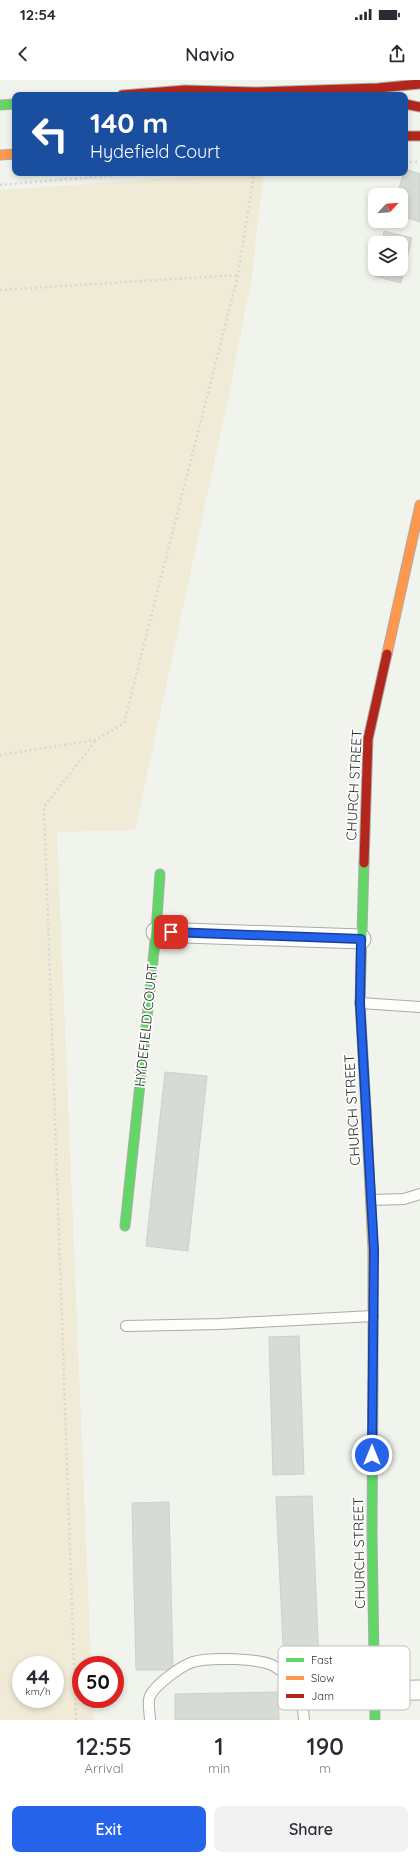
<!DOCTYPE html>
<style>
:root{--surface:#fff;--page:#f2f2f3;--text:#2b2b33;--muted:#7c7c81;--accent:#2563eb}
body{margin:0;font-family:Quicksand,sans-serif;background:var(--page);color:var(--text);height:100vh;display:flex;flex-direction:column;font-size:15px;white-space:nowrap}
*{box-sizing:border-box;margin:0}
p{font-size:13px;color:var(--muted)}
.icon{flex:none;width:22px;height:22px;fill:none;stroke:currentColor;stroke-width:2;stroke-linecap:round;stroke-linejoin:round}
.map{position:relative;height:1640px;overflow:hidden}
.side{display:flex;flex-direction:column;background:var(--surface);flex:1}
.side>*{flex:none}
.banner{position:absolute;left:12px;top:12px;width:396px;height:84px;border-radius:8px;box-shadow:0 2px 6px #0003;background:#1a4fa0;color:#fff;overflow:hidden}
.needle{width:26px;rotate:64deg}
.controls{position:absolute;left:368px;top:108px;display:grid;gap:8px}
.controls a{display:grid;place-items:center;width:40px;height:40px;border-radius:8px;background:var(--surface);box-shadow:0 2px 6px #0003;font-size:20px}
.speed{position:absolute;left:12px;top:1576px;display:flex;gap:8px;font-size:20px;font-weight:700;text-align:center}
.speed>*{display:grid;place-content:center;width:52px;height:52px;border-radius:50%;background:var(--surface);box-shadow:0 2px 6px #0003;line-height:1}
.speed small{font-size:10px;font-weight:400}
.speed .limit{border:6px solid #d22;background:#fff;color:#111}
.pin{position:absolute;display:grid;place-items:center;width:34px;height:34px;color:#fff;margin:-17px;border-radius:8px;box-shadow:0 2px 6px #0006}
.me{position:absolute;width:44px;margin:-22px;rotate:0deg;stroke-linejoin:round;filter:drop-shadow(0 0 3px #0008)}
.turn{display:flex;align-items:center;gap:14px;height:84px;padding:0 12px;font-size:18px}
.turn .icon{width:52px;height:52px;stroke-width:2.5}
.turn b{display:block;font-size:28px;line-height:34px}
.eta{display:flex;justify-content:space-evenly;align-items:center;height:68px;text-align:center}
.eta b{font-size:24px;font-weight:600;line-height:28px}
.action{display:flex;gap:8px;margin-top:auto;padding:8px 12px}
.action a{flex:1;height:46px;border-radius:8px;background:var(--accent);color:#fff;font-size:16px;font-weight:600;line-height:46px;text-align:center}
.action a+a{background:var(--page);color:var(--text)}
.status{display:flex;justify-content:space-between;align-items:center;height:28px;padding:0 20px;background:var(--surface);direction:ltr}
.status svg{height:11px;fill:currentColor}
header{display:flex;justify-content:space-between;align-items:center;height:52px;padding:0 12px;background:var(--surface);font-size:18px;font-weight:600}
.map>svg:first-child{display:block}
.green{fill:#efebd7;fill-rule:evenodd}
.building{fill:#d7dbd6;stroke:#cdd1cc}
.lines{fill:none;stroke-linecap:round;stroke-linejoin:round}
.lane-casing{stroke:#aaada7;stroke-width:12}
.street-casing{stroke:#aaada7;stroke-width:21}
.fast-casing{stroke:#aaada7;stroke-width:11}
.slow-casing{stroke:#aaada7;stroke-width:11}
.jam-casing{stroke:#aaada7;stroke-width:11}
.path{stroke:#d6d8d5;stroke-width:2.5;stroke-dasharray:2 3;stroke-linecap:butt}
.lane{stroke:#fdfdfc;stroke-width:10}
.street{stroke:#fdfdfc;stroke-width:19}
.fast{stroke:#63d668;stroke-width:9}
.slow{stroke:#ff974d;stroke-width:9}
.jam{stroke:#b3261e;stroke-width:9}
.route-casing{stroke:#184099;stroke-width:10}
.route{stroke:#2563eb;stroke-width:7}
.labels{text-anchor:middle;stroke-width:3.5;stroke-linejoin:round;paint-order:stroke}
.street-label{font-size:14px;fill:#2c2f2a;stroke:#fff}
.key{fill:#fff;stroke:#c0c1bf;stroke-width:1}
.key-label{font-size:11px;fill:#2c2f2a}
</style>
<div class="status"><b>12:54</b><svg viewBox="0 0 49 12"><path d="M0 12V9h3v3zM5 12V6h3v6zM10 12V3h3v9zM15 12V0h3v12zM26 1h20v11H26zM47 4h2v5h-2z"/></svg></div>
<header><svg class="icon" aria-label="back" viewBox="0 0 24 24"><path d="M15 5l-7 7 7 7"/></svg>Navio<svg class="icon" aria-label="share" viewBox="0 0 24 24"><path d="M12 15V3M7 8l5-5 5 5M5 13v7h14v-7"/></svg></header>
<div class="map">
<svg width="420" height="1640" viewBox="0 0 420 1640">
<rect width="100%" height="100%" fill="#f0f4ec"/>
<!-- green -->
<path class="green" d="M243,93H264L251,201L229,314L135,750L57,752L91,1585H81V1619H93V1640H0V110ZM21,1585H55V1619H21Z"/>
<!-- building -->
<path class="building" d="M405,89L420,94V142L401,136V115H397Z
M384,151L412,158L401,203L374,196L375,189H401V163H382Z
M165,992L207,996L188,1171L146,1166Z
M299,1256L304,1394L273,1395L269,1257Z
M312,1416L319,1583L284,1585L276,1417Z
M169,1422L173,1590H136L132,1423Z
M278,1612L279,1640H175V1614Z"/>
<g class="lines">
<defs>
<path id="lane" d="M360,923L420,927
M371,1120L404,1119L420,1114
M126,1246L220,1244L373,1236
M150,1640C150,1633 147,1622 150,1616C155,1605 182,1585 193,1582C209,1577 260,1578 274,1586C294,1598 303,1618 304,1640"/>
<path id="street" d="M156,852L361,859
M375,1611L420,1610"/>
<path id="fast" d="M0,25L15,24
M364,783L360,923L366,1029
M125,1146L156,852L160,794
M373,1302L372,1453L375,1640"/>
<path id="slow" d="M0,75L15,74
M387,574L420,425
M366,1029L373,1170V1302"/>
<path id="jam" d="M122,15L185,10L256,12L378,8L420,4
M405,24L420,27
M405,56H420
M364,783L368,659L387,574"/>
</defs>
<!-- lane casing -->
<use href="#lane" class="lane-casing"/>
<!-- street casing -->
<use href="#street" class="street-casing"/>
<!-- fast casing -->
<use href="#fast" class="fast-casing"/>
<!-- slow casing -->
<use href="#slow" class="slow-casing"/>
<!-- jam casing -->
<use href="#jam" class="jam-casing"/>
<!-- path -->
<path class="path" d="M405,82H420
M0,105L140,93
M0,210L238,195
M0,675L96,660L124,643L238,195L254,93
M76,1640L44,727L96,660"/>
<!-- lane -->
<use href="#lane" class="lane"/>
<!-- street -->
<use href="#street" class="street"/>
<!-- fast -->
<use href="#fast" class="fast"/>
<!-- slow -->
<use href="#slow" class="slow"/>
<!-- jam -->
<use href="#jam" class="jam"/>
</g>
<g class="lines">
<defs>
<path id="route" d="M171,852L361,859L360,923L374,1170L372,1375"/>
</defs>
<!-- route casing -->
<use href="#route" class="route-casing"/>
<!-- route -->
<use href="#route" class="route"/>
</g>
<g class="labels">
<!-- street labels -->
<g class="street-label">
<text transform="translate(354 705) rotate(-87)" y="5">CHURCH STREET</text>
<text transform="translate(146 945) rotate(-84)" y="5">HYDEFIELD COURT</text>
<text transform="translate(352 1030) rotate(-93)" y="5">CHURCH STREET</text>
<text transform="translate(359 1473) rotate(-91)" y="5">CHURCH STREET</text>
</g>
</g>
<!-- legend -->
<rect x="278" y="1566" width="132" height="64" rx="6" class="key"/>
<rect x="286" y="1578" width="18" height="4" fill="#63d668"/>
<rect x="286" y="1596" width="18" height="4" fill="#ff974d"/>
<rect x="286" y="1614" width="18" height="4" fill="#b3261e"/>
<g class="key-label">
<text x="311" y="1584">Fast</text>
<text x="311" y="1602">Slow</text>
<text x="311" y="1620">Jam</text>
</g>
</svg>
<div class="controls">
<a><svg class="needle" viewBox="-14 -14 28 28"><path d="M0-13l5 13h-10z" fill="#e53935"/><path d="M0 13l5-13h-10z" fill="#7c7c81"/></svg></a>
<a><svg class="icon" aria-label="layers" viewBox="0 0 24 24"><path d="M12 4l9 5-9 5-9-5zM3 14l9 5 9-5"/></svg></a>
</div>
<div class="speed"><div>44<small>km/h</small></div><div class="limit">50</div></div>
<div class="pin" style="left:171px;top:852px;background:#d93025"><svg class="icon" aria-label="arrive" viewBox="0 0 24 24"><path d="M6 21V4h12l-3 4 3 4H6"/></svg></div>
<svg class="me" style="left:372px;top:1375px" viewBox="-20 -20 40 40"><circle r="17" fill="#2563eb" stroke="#fff" stroke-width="3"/><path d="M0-11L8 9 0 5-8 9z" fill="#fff"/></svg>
<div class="banner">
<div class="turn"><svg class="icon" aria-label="left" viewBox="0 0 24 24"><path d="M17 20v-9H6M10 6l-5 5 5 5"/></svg><div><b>140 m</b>Hydefield Court</div></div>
</div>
</div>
<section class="side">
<div class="eta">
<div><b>12:55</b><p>Arrival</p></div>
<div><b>1</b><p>min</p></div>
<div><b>190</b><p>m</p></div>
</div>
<div class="action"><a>Exit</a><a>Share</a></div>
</section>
